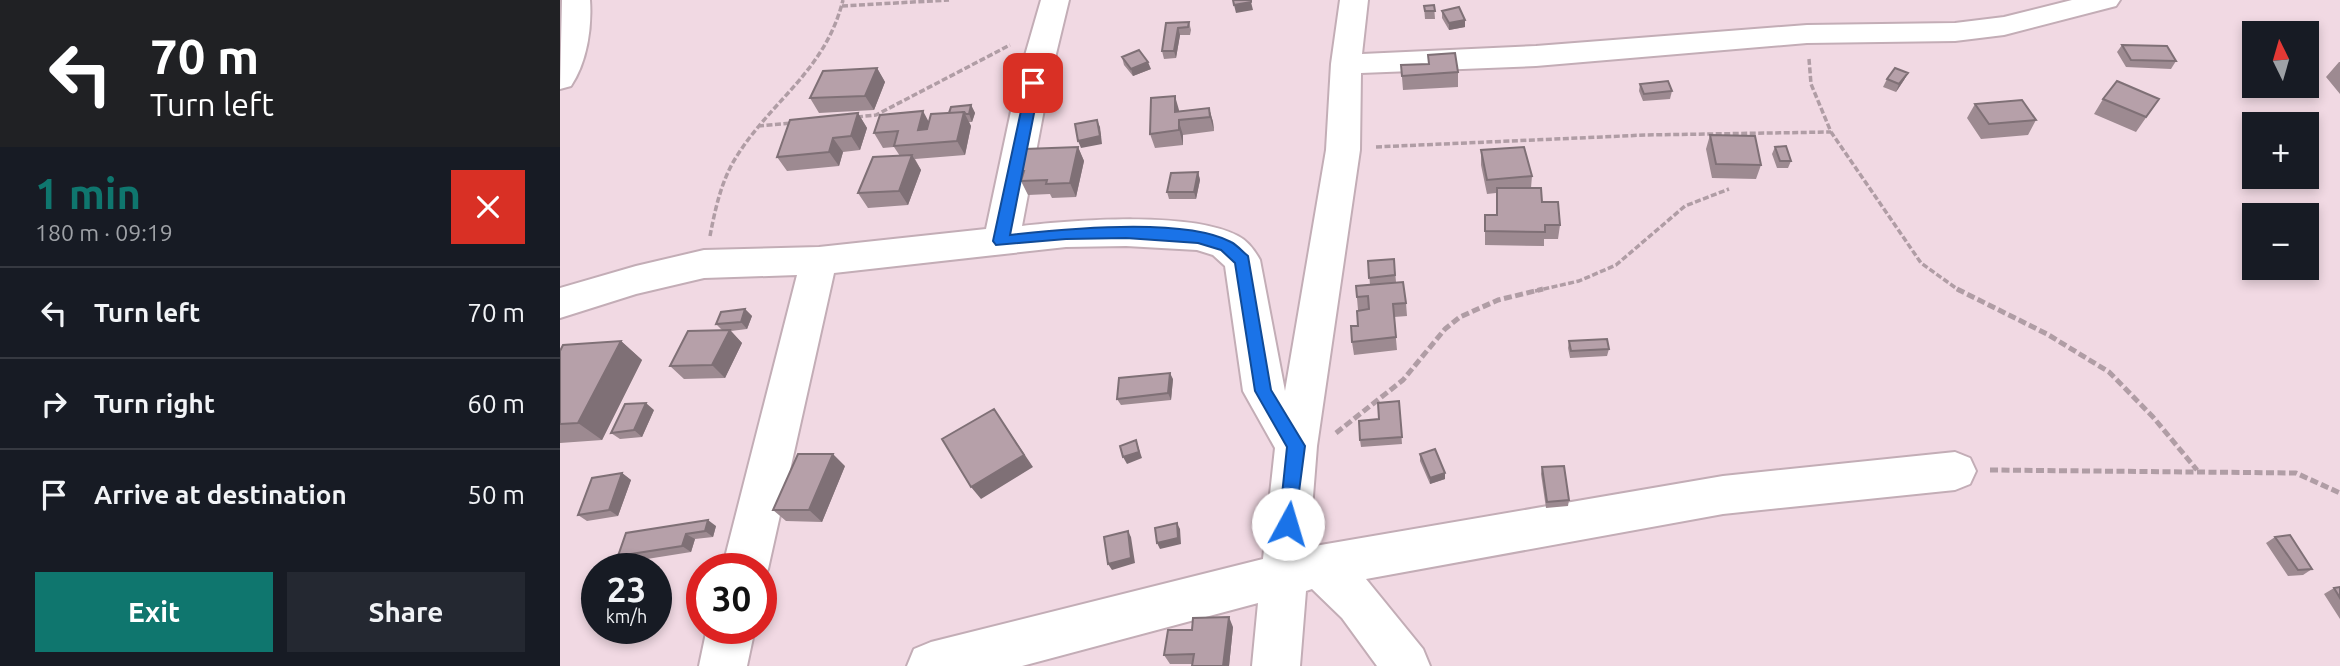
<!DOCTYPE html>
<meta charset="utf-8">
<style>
:root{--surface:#171b24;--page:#242831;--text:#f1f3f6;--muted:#9ea1a6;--line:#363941;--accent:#0f766e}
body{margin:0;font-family:Ubuntu,sans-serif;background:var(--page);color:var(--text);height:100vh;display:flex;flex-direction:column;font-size:26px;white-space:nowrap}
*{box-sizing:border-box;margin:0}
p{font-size:23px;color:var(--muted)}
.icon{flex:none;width:38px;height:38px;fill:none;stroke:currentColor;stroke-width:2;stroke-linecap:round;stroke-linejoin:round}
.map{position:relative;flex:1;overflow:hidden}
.sheet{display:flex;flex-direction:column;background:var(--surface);width:560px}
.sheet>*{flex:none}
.hud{background:#202124;color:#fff;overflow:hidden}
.needle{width:46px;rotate:355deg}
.tools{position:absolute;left:1682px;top:21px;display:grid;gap:14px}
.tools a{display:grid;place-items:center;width:77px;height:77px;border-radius:0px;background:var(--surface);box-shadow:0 4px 10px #0003;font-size:35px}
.speed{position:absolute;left:21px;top:553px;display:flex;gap:14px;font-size:35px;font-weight:700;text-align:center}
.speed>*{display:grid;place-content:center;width:91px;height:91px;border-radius:50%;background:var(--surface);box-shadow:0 4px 10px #0003;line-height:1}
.speed small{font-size:18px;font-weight:400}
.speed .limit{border:10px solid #d22;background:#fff;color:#111}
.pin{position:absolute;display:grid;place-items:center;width:60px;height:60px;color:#fff;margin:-30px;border-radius:14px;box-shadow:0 4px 10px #0006}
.me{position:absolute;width:77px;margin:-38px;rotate:6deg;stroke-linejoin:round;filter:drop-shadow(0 0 5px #0008)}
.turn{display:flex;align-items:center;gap:24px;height:147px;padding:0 35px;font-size:32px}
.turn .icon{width:91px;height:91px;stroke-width:2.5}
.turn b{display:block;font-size:49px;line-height:60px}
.round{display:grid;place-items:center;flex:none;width:74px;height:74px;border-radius:0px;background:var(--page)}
.overview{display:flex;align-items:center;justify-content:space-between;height:119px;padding:0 35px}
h1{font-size:42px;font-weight:700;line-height:52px;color:var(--accent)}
.primary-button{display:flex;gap:14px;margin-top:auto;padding:14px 35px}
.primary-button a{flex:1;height:80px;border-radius:0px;background:var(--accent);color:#fff;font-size:28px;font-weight:700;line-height:80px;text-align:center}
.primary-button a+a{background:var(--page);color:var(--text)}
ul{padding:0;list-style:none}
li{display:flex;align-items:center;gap:21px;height:91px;padding:0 35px;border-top:2px solid var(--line)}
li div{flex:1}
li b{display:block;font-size:26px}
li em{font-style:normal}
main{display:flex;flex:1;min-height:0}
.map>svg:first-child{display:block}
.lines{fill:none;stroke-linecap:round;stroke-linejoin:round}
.minor-casing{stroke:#c3adb6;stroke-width:4}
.path-far1{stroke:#b09da5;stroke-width:3.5;stroke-dasharray:6 2.5;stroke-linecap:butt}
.path{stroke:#b09da5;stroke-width:5;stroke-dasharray:8 3.5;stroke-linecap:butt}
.minor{fill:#fff;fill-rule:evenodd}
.wall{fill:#9d8a91}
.shaded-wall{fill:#7f7076}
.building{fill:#b6a0a9;stroke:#7f7076;stroke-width:2}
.route{fill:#1a73e8;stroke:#114b97;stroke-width:2}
</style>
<main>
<section class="sheet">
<div class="hud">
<div class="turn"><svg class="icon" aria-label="left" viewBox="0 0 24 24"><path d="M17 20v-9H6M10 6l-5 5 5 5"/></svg><div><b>70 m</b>Turn left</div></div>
</div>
<div class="overview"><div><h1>1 min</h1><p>180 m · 09:19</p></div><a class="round" style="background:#d93025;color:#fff"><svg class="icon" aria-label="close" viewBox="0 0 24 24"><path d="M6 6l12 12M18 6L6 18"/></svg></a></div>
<ul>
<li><svg class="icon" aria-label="left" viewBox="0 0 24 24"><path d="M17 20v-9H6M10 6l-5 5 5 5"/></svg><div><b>Turn left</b></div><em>70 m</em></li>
<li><svg class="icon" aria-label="right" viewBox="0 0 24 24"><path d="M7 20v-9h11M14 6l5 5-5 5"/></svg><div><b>Turn right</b></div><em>60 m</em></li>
<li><svg class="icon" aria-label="arrive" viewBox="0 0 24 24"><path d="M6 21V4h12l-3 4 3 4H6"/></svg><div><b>Arrive at destination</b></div><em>50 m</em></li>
</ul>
<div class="primary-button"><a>Exit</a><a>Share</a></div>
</section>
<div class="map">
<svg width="1780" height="666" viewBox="0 0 1780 666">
<rect width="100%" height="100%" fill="#f1d9e3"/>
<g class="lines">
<defs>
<path id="minor" d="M2,0H30C32,28 27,62 11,86L0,89Z
M481,0H509L489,83L462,226C516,220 631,211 678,236C688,241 695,251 700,260L725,391L766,150L771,64L780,0H808L802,54L976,46L1247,25L1395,23L1444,17L1512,0H1560L1556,6L1444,35L1395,41L1247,43L976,66L801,73L800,150L757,446L749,547L1163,476L1395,452L1410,458L1416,471L1410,484L1395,490L1163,514L806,579L863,649L870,666H817L782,618L752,589L746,591L740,666H692L698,603L462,666H347L354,649L371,642L703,559L715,448L683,391L665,266L653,255L637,250L566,246L506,247L274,273L208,569L201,584V569H162L237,275L144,278L76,294L0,318V288L76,266L144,250L259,247L426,229L457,83Z
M147,628H195L187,666H139Z"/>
</defs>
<!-- minor casing -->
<use href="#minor" class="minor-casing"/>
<!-- path-far1 -->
<path class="path-far1" d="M282,6L389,0
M1249,59L1251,84L1271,132L1361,263L1400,291
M297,117L316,115L450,45
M198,126L233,123
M816,147L1085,135L1271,132
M150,236C155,210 161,182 175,159C211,100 265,72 283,0
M975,291L1019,281L1056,265L1125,206L1169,189"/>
<!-- path -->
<path class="path" d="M1397,289L1487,334L1549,372L1593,417L1637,470
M776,433L843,380L885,329L900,317L938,300L983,289
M1430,470L1736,473L1780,493"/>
<!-- minor -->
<use href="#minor" class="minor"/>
</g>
<!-- wall -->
<path class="wall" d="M874,5L875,19H865L864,6Z
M882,11L905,27L889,30L882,18Z
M629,22L631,30L630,35H620L616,58L604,59L602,51L606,23Z
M1562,45L1616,61L1611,69L1566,67L1557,52Z
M868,55L898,72V87L843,90L841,65L868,64Z
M562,57L591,69L573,76L564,65Z
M1779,62H1780V94L1766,77Z
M317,68L325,82L314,110L259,113L250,98Z
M1348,73L1344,80L1336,92L1323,87L1327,79Z
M1080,84L1112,91L1110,99L1083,101L1079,91Z
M1543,99H1599L1576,132L1534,114Z
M1415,104L1476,120L1468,135L1421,139L1407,118Z
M411,105L415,113L412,122H409L411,126L405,155L355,159L361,170L348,205L308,208L298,193L340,156L334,147L323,148L314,133L369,121Z
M649,108L653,122L654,131L623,135V145L595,148L590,134L619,111Z
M298,113L307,128L300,150L283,152L279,166L227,171L217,157Z
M1150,135L1201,165L1196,179L1152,178L1146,149Z
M518,147L524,161L516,197L492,198L490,194L468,195L461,181L462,178L459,171Z
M1215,147L1231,161L1228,168H1217L1212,154Z
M921,150L972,176L971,188L1000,225L998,239H984V246L925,245V215H936V193L927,194L921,165Z
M638,172L640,180L636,199H609L607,192Z
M834,259L836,282L846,303L847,316L834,317L837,350L794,355L792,342L798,326V310L796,286L810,285L808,261Z
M185,309L192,316L187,329L171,331L182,343L165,378L124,379L110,366L162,330L156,324Z
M61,341L82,360L42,440L0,443V351Z
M1009,341L1049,349L1047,356L1010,358L1008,348Z
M613,379L611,400L561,405L557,399Z
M839,401L842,444L801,447L800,440L819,419Z
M94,410L82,437L60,439L51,433Z
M860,454L885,473V479L870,484L860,461Z
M285,466L262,522L226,521L213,510Z
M982,467L1009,500L1008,506L986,508L981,474Z
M62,473L71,480L58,516L27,521L18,515Z
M156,526L153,537L135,539L131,552L68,562L58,556L66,533Z
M1715,537L1752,569L1743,575L1728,576L1706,543Z
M1780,587V619L1764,594L1774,588Z
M673,627L669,666H632L633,664H610L604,655L632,630Z"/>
<!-- shaded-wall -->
<path class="shaded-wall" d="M691,2L693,10L676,13L674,5Z
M905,20V27L889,30V23Z
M618,28L620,35L616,58L614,51Z
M588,62L591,69L573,76L571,69Z
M317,68L325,82L314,110L305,96Z
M1348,73L1344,80L1336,92L1339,84Z
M615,96L619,110V122L623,135V145L615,112Z
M411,105L415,113L412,122L409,114Z
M649,108L653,122L654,131L650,117Z
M363,111L371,126L366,144L358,130Z
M404,112L411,126L405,155L397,141Z
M298,113L307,128L300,150L291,136Z
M537,120L540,127L542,144L521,148L518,141Z
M273,138L283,152L279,166L269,152Z
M518,147L524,161L516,197L510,183Z
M352,155L361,170L348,205L339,191Z
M638,172L640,180L636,199L634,192Z
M185,309L192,316L187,329L181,322Z
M170,330L182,343L165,378L152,365Z
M61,341L82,360L42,440L18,423Z
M610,373L613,379L611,400L608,393Z
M86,403L94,410L82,437L74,430Z
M434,409L473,467L421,499L411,487Z
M576,440L582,458L567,464L563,457Z
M273,454L285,466L262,522L249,510Z
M62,473L71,480L58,516L49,510Z
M885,473V479L870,484V478Z
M148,520L156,526L153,537L145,531Z
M617,523L620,529L621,544L600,549L597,543Z
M568,531L571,537L575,563L552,570L548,564Z
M126,534L135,539L131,552L122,546Z
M669,617L673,627L669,666H663Z"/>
<!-- building -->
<path class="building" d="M673,0H691V2L674,5Z
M874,5L875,11H865L864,6Z
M899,7L905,20L889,23L882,11Z
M629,22L628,27L618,28L614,51H602L606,23Z
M1562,45L1607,46L1616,61L1571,60Z
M579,50L588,62L571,69L562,57Z
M895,53L898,72L842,76L841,65L869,64L868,55Z
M317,68L305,96L250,98L263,71Z
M1335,68L1348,73L1339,84L1327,79Z
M1108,81L1112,91L1084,94L1080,84Z
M1557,81L1599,99L1586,117L1543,99Z
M615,96V112L649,108L650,117L619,120V130L590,134L591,98Z
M1462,100L1476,120L1429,124L1415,104Z
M411,105L409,114H406L404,112L389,113L391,107Z
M363,111L358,130L367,129L371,114L404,112L397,141L334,146L338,131L314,133L320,115Z
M298,113L291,136L273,138L269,152L217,157L230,120Z
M537,120L540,136L518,141L515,124Z
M1150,135L1195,136L1201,165L1156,164Z
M1226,146L1231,161H1220L1215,147Z
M518,147L510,183L486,184L487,180L461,181L464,171H459L465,149Z
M964,147L972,176L927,180L921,150Z
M352,155L339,191L298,193L313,157Z
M638,172L634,192H607L611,173Z
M937,188H981L982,202H998L1000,225H985V232L925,231V215H937Z
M834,259L835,275L809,278L808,261Z
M843,282L846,303L833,304L836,337L792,342L791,326H798L797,311L809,309L808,296L797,297L796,286Z
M185,309L181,322L156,324L161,312Z
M170,330L152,365L110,366L128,331Z
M1047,339L1049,349L1011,351L1009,341Z
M61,341L18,423L0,424V351L3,345Z
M610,373L608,393L557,399L559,378Z
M839,401L842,437L800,440L799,421L819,419L818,403Z
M86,403L74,430L51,433L65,404Z
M434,409L464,455L411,487L382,439Z
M576,440L579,452L563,457L560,446Z
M875,449L885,473L870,478L860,454Z
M238,454H273L249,510H213Z
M1004,466L1009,500L987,502L982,467Z
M62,473L49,510L18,515L32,478Z
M148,520L145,531L126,534L122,546L58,556L66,533Z
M617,523L618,538L597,543L595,528Z
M568,531L571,558L548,564L544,537Z
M1730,535L1752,569L1738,570L1715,537Z
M1780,587V598L1774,588Z
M669,617L663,666H632L634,654L604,655L608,630H632L633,618Z"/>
<!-- route -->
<path class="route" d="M473,79L480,83L450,235C503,229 624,217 671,242C677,245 683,252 688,256L711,390L745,446L734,530L728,533L722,530L719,524L727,447L695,391L675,263L661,250L638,243L566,238L506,239L436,245L433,241L467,83Z"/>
</svg>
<div class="tools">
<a><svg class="needle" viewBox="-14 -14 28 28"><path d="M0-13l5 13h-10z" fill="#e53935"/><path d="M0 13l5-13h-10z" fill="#9ea1a6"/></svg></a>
<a>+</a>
<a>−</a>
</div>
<div class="speed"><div>23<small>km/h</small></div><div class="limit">30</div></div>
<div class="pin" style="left:473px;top:83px;background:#d93025"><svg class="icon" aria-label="arrive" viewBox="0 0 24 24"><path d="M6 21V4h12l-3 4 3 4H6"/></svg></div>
<svg class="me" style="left:728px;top:524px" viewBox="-20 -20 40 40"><circle r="19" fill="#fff"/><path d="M0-13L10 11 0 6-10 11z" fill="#1a73e8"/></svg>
</div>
</main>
